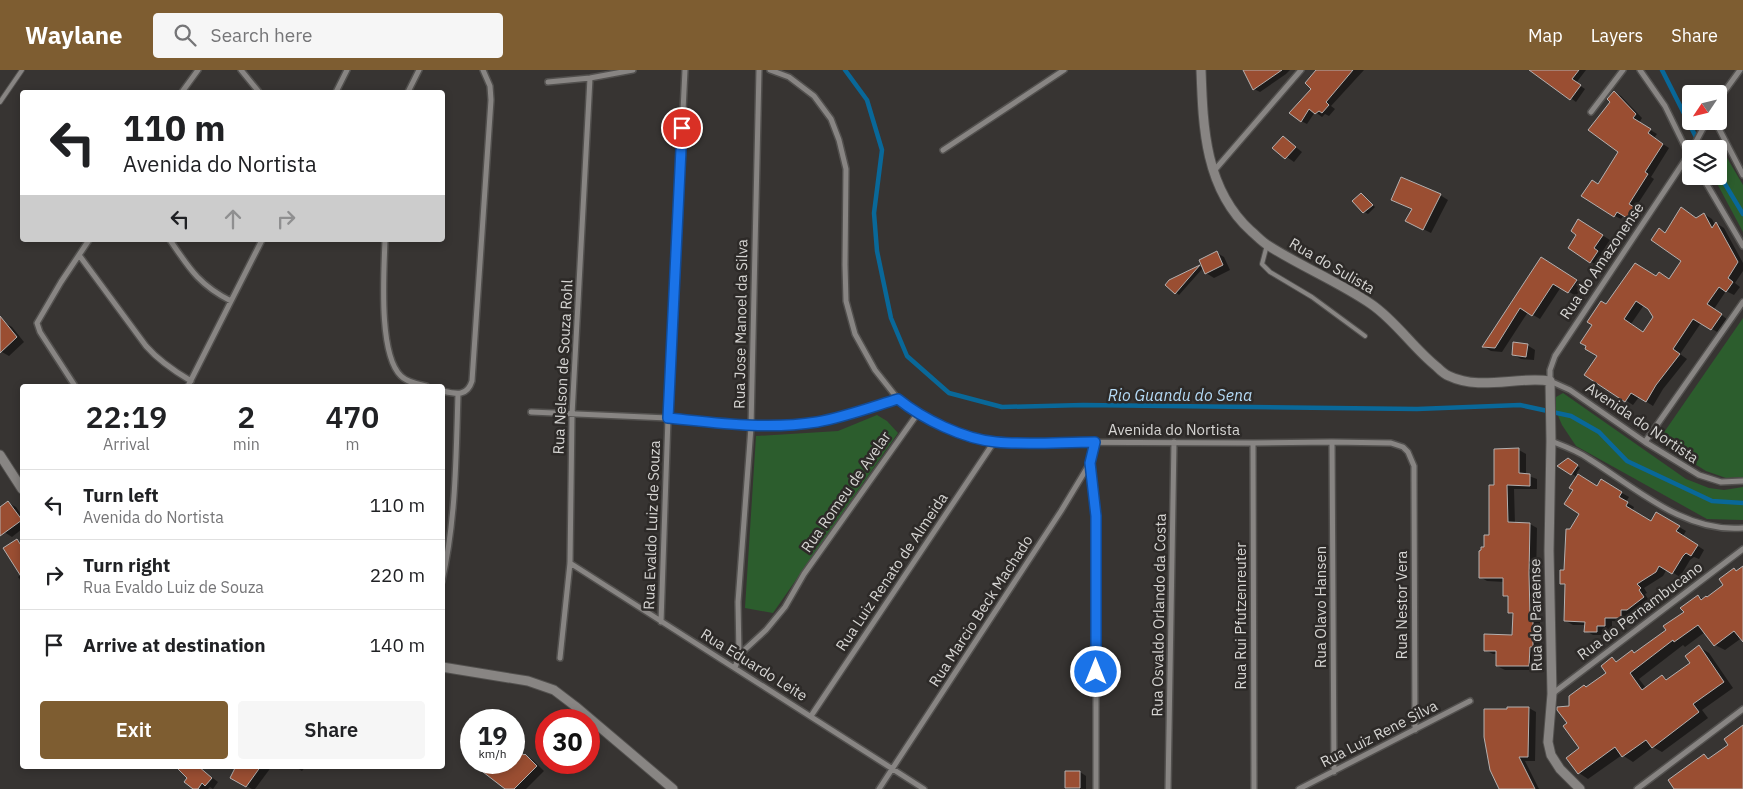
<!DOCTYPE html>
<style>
:root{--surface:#fff;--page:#f6f6f6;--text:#202124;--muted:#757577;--line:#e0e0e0;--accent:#7e5d31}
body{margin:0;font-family:"IBM Plex Sans",sans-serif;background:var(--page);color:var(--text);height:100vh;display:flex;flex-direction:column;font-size:19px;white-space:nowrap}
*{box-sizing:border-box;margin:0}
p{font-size:16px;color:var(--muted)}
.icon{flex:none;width:28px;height:28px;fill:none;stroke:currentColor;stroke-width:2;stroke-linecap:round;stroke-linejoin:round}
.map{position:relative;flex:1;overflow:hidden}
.details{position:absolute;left:20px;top:314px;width:425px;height:385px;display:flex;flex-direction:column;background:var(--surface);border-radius:5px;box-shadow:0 2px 8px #0003}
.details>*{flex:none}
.hud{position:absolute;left:20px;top:20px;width:425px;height:152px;border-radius:5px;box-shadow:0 2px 8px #0003;background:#fff;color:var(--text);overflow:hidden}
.needle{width:32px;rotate:235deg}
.controls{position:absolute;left:1682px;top:15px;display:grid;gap:10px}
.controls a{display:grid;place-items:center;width:45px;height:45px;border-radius:5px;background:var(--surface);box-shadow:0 2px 8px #0003;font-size:25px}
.speed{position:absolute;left:460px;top:639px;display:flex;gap:10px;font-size:25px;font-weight:700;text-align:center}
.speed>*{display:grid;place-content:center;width:65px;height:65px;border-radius:50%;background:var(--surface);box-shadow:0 2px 8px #0003;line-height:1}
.speed small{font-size:12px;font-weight:400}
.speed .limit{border:8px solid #d22;background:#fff;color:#111}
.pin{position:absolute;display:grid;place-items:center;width:42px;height:42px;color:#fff;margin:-21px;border:2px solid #fff;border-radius:50%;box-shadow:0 1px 5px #0007}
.me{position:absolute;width:55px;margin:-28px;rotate:0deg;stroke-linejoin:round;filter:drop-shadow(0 0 4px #0008)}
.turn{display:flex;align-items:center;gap:18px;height:105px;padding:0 20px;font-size:22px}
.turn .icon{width:65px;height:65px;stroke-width:2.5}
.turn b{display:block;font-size:35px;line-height:42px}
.lanes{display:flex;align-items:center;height:48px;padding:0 20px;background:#0003;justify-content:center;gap:25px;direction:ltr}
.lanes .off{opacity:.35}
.eta{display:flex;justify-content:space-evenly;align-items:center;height:85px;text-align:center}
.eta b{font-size:30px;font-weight:600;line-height:35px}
.primary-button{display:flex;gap:10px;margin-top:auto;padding:10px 20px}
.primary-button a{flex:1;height:58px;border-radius:5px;background:var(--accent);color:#fff;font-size:20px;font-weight:600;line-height:58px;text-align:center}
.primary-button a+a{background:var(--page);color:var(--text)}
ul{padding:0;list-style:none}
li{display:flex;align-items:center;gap:15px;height:70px;padding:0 20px;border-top:1px solid var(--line)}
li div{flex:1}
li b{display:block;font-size:19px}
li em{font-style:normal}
header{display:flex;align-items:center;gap:30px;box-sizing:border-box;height:70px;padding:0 25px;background:var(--accent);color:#fff}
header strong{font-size:24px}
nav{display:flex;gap:28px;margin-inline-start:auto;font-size:18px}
.search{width:350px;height:45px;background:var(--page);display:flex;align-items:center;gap:12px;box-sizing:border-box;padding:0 18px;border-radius:5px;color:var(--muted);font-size:19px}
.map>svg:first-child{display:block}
.green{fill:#2c5d2d}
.shadow{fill:#0007;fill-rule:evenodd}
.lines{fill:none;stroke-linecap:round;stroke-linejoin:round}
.stream{stroke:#096899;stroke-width:4.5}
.building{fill:#9a4e32;stroke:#b4b0af;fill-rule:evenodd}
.service-casing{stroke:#52504e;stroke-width:6}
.minor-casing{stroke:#52504e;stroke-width:8}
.tertiary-casing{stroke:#52504e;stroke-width:11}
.path{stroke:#8a8886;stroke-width:2.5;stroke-dasharray:2.5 2.5;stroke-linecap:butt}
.service{stroke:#888583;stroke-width:4}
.minor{stroke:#888583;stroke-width:5}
.tertiary{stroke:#888583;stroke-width:9}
.route-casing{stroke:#114b97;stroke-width:12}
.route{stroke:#1a73e8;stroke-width:9}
.labels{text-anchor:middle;stroke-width:5;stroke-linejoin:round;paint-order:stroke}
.street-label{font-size:15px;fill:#d6d5d3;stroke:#2d2a28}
.water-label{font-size:16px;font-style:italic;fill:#b5dbf7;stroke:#2d2a28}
</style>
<header>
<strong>Waylane</strong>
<div class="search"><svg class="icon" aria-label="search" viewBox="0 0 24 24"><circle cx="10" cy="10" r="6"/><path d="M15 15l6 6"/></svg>Search here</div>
<nav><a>Map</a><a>Layers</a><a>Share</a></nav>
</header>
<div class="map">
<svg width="1743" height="719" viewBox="0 0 1743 719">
<rect width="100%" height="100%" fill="#373432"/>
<!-- green -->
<path class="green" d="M1720,76L1743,115V162L1713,106H1719V79H1714Z
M1743,248V407L1726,408L1706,401L1658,371Z
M1563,323L1686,409L1709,418L1724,420L1743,417V450L1707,449L1576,376L1562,355L1556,341V327Z
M877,345L887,351L898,363L773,543L745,538L756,366L838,361Z"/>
<!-- shadow -->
<path class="shadow" d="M1244,0H1290L1286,4L1260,22L1254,19Z
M1328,0H1364L1331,36L1335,39L1329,46L1325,44L1322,47L1315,42L1307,54L1301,51Z
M1532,0H1586L1576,13L1585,19L1576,32Z
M1614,22L1621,26L1642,48L1639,53L1657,64L1654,68L1669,78L1651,107L1654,109L1635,138L1640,142L1634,151L1624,145L1621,149L1615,146L1599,115L1620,82L1612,32Z
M1283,67L1302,82L1294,92L1274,78Z
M1362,125L1375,137L1368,144L1364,142Z
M1440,125L1448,130L1431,163L1415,155Z
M1704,144L1712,149L1715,155L1716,153L1724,158L1743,193V201L1735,213L1740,217L1734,225L1726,221L1714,239L1728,250L1719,263L1701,253L1680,284L1687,289L1663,319L1653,336L1639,327L1633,335L1585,305L1599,286L1607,235L1657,208L1669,210L1683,191L1665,163ZM1644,235L1656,243L1644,263L1631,254Z
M1586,155L1610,170L1601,184L1605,186L1598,196L1569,178Z
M1217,183L1224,187L1230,200L1214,208L1206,203Z
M1549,193L1584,215L1576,226L1561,217L1540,249L1528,242L1502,282L1491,281L1484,277Z
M1200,196L1203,198L1179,225L1167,215L1170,211Z
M4,252L12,257L24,272L9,286L0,281V256Z
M1527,275L1535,280L1534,290L1521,289L1514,285Z
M1519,380L1526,384V405L1537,409V419H1514L1515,454H1530L1537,458L1536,509L1537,549L1540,551V581H1537L1536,600H1505L1497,596V584H1493L1485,580L1514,566V545L1509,543V528L1504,525L1505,512L1487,511L1480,507L1485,478L1491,467L1495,416Z
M1572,392L1580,398L1576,404L1597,417L1601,411L1629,427L1626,432L1634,437L1632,441L1651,453L1657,444L1686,461L1683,466L1704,480L1699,489L1694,487L1690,490L1680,507L1667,499L1663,506L1644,518L1647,523L1645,524L1650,532L1635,543L1628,544V552L1612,551V560H1604V565H1593L1586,561V555H1573L1566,551V516L1561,513L1565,501L1571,460L1581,444L1574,419L1577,407L1559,396Z
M8,433L16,437L22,446V459L12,467L4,462L0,457V439Z
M17,471L22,473V512L18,507L22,504Z
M1743,498V567L1725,580L1715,575L1705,562L1685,577L1683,575L1639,609L1646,618L1662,606L1669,610L1692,593L1699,577L1709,583L1733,618L1702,640L1708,648L1662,682L1653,677L1633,692L1622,685L1588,709L1579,703L1581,678L1569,653L1570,638L1587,618L1608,603L1612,589L1618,592L1632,582L1636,584L1668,561L1686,543L1698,526L1703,529L1708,528L1725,515L1734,499L1738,502Z
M1529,638L1536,642L1535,691H1525L1539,719H1501L1486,640Z
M514,678L533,690L544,701L526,719H510L488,697L481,692H514Z
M238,696H272L255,719H252L232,708Z
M294,696H306L302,701Z
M205,702L218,712L213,719L210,717L208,719H195L189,708Z
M1080,702L1086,706V719L1066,718Z"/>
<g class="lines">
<!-- stream -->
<path class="stream" d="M845,0L867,30L882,80L874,143L877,181L891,248L907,286L949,323L1002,337L1083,335L1417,339L1520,335L1571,346L1599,362L1627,391L1712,431L1743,433
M1662,0L1702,79
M1719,104L1743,144"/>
</g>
<!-- building -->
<path class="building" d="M1243,0H1282L1253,20Z
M1316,0H1353L1326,32L1329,35L1322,43L1319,41L1315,44L1309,39L1301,52L1289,43L1311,19L1305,13Z
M1529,0H1579L1572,9L1581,15L1570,30Z
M1614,21L1636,44L1633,48L1651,59L1648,63L1663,74L1645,102L1648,104L1629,134L1634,137L1627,148L1617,142L1614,147L1581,126L1592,110L1598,114L1618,82L1588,60L1610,32L1607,29Z
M1283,66L1296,77L1285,89L1272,78Z
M1401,107L1441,124L1423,160L1405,151L1412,139L1391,130Z
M1361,123L1373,135L1363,143L1352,131Z
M1681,137L1696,148L1704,143L1712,158L1716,152L1738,192L1728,208L1733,212L1726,222L1719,217L1707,234L1722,244L1711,260L1693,249L1673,279L1680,284L1656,315L1646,332L1631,323L1625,332L1584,305L1597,286L1585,279L1586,276L1580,273L1592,255L1587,252L1601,231L1606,234L1635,193L1656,206L1659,202L1669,209L1681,191L1651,170L1659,158L1665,163ZM1636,231L1648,239L1653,247L1643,262L1624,249Z
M1578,149L1603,165L1594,178L1598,181L1590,193L1568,178L1576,165L1571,161Z
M1217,181L1223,195L1205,204L1199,190Z
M1541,187L1577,210L1568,223L1553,214L1532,246L1520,238L1495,278L1482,277Z
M1200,195L1175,224L1165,215L1169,210Z
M0,246L17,267L0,283Z
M1513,272L1528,274L1526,287L1512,285Z
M1519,378V403L1530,404V416L1507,415L1508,452L1530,453L1529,504L1530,545H1533V577H1530L1529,596H1496V581H1484V564L1512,565L1513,543H1508V526H1503V508H1479V481L1481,480V477H1484V465H1489V415H1494V379Z
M1568,388L1578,395L1571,405L1557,396Z
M1578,404L1597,416L1601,409L1622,422L1619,427L1628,432L1626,436L1651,451L1656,442L1680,456L1676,461L1698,475L1691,486L1686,483L1683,486L1672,504L1659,496L1656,502L1637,514L1641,518L1639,520L1644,527L1627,540H1621V548H1605V556H1597V562H1584L1585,552L1564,551L1565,514H1560V500H1564L1566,459H1570L1579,444L1564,434L1573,420L1569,418Z
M8,431L22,450L0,466V437Z
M17,469L22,477V508L3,478Z
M1743,496V572L1734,561L1714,576L1698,555L1674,572L1673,570L1630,603L1642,620L1662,605L1666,610L1690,593L1685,586L1699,575L1724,612L1693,634L1699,642L1652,678L1646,670L1622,687L1615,677L1578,704L1566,688L1579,678L1563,656L1567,653L1557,640V637L1569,636V626L1584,615L1586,617L1606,603L1601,596L1612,587L1616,592L1632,580L1634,583L1666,560L1663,556L1684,542L1680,538L1698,525L1701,530L1706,526L1707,527L1723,515L1719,509L1734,498L1736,501Z
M1507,637H1529L1528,687H1519L1535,719H1499L1490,700L1484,667V639H1507Z
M1743,655V719H1674L1668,710L1704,684L1708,689L1728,675L1724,669Z
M514,678L524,685L525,684L537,696L514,719H505L483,702L490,692H514Z
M175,696H198L212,708L205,716L202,713L198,719H193L184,712L187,708Z
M236,696H261L246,717L230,708Z
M1065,701H1080V718H1065Z"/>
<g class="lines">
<defs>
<path id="service" d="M0,32L22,0
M1267,175L1262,194L1270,202L1312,227L1365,266"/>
<path id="minor" d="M241,0L259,22
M770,0L789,7L814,26L831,49L839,70L846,99L845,195L846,231L855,264L875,300L898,329L918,343L963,364L994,372L1253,373L1332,372L1391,373L1403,377L1408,382L1414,396V411L1415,660
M1640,0L1665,36L1691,89
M548,12L590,8L633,0
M182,22L198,0
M336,22L347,0
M408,22L419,0
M1719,29L1740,0
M1591,42L1623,0
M1715,51L1743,105
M1692,79L1707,51
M943,80L1064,0
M1691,81L1555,286L1550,300V311L1570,320L1645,372L1699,405L1721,412L1743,411
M1213,102L1301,0
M1702,106L1743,176
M170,170C189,198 199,215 231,231
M385,170C384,201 378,284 401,306C407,312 417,314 426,316
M79,185L146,276C159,291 174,301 191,311
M75,316L40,262L37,253L61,212L89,170
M188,316L262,170
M442,321C456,324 467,327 472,311L491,30L490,16L483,0
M531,342L668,348L751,357L817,352L898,329
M1551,371C1564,376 1578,381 1589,389C1636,418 1684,463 1743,458
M1332,372L1334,702
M1645,372L1743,232
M1253,373L1254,719
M1090,394L1096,446V719
M570,493L924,719
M442,511C456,450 456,387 458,324
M661,552L668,348L685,0
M739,585L766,560L785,537L804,504L918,343
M560,588L570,493L572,345L590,8
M735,598L739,585L738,532L751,357L759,0
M1552,624L1743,479
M811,646L994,372
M879,719L1061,441L1090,393L1095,372
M1168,719L1174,372
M1299,719L1470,631
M1637,719L1743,639"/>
<path id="tertiary" d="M1201,0C1203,58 1205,119 1251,161C1257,166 1262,172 1269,176C1302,197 1339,212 1371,234C1396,251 1413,278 1437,297C1440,300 1444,304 1449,306C1480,321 1517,306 1550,311L1551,371L1549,481L1552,624L1548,672L1551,685L1560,699L1580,719
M0,385L22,419
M442,597L528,611L554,620L575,636L673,719"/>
</defs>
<!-- service casing -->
<use href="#service" class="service-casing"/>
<!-- minor casing -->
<use href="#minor" class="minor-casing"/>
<!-- tertiary casing -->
<use href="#tertiary" class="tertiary-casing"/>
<!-- path -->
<path class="path" d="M1685,58L1693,51"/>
<!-- service -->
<use href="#service" class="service"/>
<!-- minor -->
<use href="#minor" class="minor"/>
<!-- tertiary -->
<use href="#tertiary" class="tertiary"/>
</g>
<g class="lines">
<defs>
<path id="route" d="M682,58L668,348C718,353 767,360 817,352C845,347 872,337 898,329C923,349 963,369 996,372C1028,375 1062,372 1095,372L1090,393L1096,446V602"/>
</defs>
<!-- route casing -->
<use href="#route" class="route-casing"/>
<!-- route -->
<use href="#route" class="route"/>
</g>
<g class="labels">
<!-- street labels -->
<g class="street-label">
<text transform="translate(1602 191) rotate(-56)" y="5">Rua do Amazonense</text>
<text transform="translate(1332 196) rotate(30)" y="5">Rua do Sulista</text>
<text transform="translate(741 254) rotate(-89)" y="5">Rua Jose Manoel da Silva</text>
<text transform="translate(563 297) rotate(-87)" y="5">Rua Nelson de Souza Rohl</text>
<text transform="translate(1642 353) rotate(34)" y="5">Avenida do Nortista</text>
<text x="1174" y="365">Avenida do Nortista</text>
<text transform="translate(846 422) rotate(-55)" y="5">Rua Romeu de Avelar</text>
<text transform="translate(652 455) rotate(-88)" y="5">Rua Evaldo Luiz de Souza</text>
<text transform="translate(892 502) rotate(-56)" y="5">Rua Luiz Renato de Almeida</text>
<text transform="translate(1402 535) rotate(-90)" y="5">Rua Nestor Vera</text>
<text transform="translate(1321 537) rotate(-90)" y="5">Rua Olavo Hansen</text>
<text transform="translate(981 541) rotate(-57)" y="5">Rua Marcio Beck Machado</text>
<text transform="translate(1640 541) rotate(-37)" y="5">Rua do Pernambucano</text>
<text transform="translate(1159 545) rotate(-89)" y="5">Rua Osvaldo Orlando da Costa</text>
<text transform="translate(1536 545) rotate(-91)" y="5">Rua do Paraense</text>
<text transform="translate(1241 546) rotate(-90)" y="5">Rua Rui Pfutzenreuter</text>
<text transform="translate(754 595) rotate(32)" y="5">Rua Eduardo Leite</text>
<text transform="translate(1379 664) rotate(-27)" y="5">Rua Luiz Rene Silva</text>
</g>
<!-- water labels -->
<g class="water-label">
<text x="1180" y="331">Rio Guandu do Sena</text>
</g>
</g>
</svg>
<div class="controls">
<a><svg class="needle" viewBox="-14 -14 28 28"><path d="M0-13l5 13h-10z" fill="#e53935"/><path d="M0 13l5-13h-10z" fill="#757577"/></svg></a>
<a><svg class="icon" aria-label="layers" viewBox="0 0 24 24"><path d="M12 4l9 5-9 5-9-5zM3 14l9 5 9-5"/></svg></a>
</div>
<div class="speed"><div>19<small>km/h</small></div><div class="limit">30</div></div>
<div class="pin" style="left:682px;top:58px;background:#d93025"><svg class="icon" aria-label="arrive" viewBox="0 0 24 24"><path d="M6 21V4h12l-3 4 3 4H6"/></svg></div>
<svg class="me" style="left:1096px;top:602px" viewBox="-20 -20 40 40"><circle r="17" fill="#1a73e8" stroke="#fff" stroke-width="3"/><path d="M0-11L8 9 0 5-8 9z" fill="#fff"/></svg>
<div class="hud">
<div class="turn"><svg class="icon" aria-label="left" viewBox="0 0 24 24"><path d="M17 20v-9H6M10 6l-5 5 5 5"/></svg><div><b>110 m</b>Avenida do Nortista</div></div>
<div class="lanes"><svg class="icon" aria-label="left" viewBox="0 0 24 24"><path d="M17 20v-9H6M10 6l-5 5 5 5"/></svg><svg class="icon off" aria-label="ahead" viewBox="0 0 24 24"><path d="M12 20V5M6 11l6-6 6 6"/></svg><svg class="icon off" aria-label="right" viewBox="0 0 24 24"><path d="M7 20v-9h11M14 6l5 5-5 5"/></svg></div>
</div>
<section class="details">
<div class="eta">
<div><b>22:19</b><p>Arrival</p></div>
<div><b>2</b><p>min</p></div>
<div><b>470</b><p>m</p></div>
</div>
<ul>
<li><svg class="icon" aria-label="left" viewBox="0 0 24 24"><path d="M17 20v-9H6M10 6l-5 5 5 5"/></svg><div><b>Turn left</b><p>Avenida do Nortista</p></div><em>110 m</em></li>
<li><svg class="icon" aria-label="right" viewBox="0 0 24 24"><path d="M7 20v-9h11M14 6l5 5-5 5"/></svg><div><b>Turn right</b><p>Rua Evaldo Luiz de Souza</p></div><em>220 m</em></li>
<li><svg class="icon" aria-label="arrive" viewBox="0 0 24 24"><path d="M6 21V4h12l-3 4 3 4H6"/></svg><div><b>Arrive at destination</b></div><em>140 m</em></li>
</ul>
<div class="primary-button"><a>Exit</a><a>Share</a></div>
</section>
</div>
